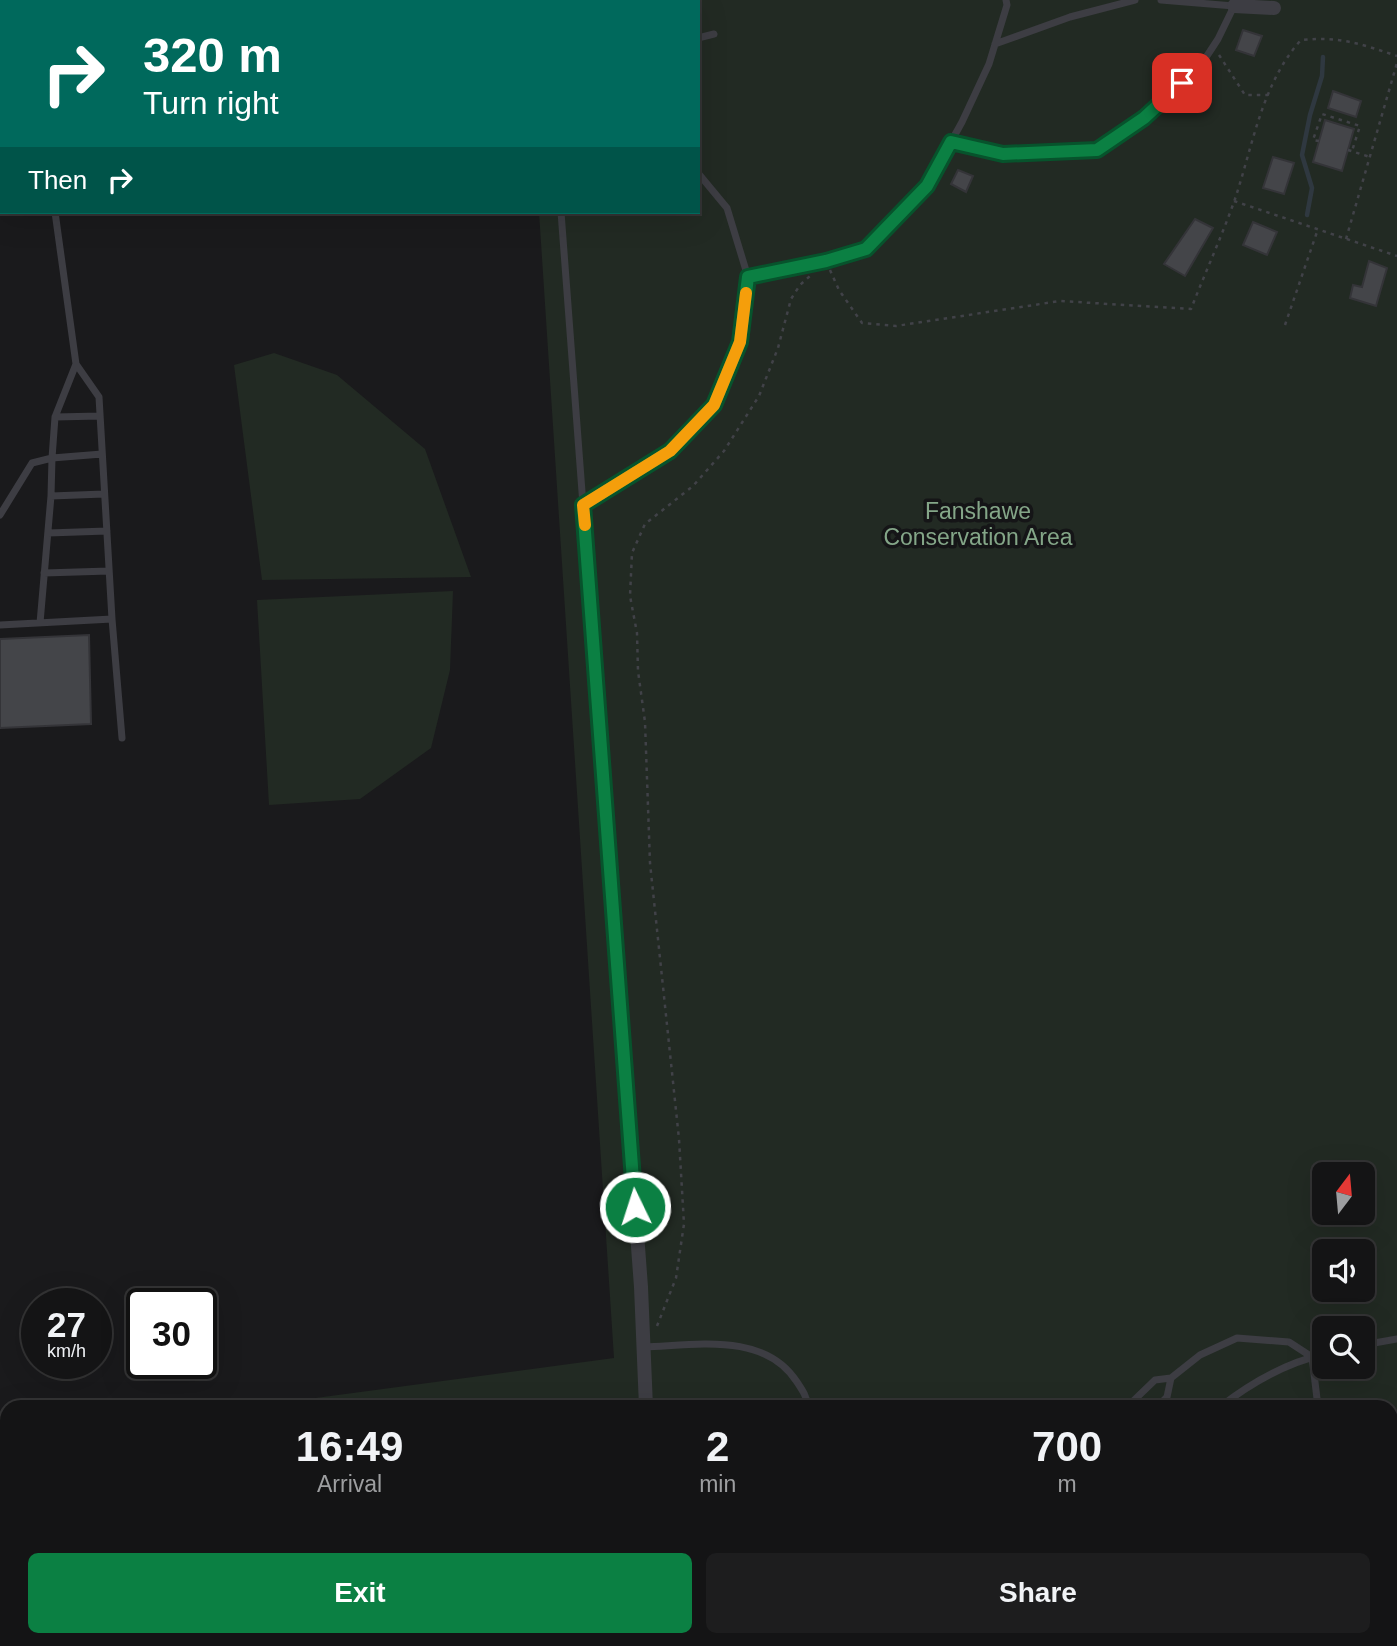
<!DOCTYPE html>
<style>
:root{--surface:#141415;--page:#1d1d1e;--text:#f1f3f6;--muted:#9d9ea0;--line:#333334;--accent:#0b8043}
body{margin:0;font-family:Helvetica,sans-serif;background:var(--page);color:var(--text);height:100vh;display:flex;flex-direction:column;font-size:26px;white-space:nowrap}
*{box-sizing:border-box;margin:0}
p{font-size:23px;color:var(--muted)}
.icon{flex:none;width:38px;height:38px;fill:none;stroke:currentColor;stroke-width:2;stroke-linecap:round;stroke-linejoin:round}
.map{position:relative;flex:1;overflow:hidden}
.details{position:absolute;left:0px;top:1400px;width:1398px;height:247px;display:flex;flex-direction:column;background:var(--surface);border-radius:21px 21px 0 0;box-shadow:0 7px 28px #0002,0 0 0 2px var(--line)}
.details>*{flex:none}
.hud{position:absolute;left:0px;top:0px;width:700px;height:214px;box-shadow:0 7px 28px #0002,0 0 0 2px var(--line);background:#00695c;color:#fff;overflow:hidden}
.needle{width:46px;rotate:16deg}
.buttons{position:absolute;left:1312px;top:1162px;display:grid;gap:14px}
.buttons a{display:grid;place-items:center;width:63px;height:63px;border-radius:10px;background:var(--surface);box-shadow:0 7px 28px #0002,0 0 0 2px var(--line);font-size:35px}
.speed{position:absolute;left:21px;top:1288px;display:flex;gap:14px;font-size:35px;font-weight:700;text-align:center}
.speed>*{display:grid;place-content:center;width:91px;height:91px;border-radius:50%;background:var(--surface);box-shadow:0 7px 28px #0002,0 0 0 2px var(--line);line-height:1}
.speed small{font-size:18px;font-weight:400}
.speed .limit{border:4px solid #111;border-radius:10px;background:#fff;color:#111}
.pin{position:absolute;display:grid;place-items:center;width:60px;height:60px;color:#fff;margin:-30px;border-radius:14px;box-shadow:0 4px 10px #0006}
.me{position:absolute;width:77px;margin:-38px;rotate:356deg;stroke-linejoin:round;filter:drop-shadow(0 0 5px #0008)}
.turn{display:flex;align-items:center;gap:24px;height:147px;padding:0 28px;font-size:32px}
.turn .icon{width:91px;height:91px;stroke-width:2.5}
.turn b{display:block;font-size:49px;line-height:60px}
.then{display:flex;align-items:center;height:66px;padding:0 28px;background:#0003;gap:14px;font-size:26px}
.eta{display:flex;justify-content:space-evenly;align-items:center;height:119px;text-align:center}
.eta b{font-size:42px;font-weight:600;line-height:49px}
.action{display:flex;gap:14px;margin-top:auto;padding:14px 28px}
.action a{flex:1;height:80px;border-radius:10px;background:var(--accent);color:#fff;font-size:28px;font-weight:600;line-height:80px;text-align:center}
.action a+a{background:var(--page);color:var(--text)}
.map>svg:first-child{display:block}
.green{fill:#222a23;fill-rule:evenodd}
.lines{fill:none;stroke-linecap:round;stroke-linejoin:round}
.stream{stroke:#2f3840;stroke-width:4.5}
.building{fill:#444549;stroke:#343438;stroke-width:2}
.path{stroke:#414248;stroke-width:2.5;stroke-dasharray:3.5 5;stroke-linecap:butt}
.service{stroke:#3d3d43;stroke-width:7}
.minor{stroke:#3d3d43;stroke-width:14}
.route-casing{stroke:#07532c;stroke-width:18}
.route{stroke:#0b8043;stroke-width:12}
.slow{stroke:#f59e0b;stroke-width:12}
.labels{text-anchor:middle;stroke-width:7;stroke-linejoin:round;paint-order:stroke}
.park-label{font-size:23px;fill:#84a688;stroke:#151517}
</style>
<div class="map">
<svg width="1397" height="1646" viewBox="0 0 1397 1646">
<rect width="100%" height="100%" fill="#1a1a1c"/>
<!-- green -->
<path class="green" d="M523,0H1397V1646H0V1440L7,1439V1640H1391V1407H248L614,1358L539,212H698V2ZM1325,1174H1363V1213H1325ZM1325,1251H1363V1290H1325ZM1325,1328H1363V1367H1325Z
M274,353L337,375L425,449L471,577L262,580L234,365Z
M453,591L450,670L431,748L360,799L269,805L257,600Z"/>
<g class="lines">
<!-- stream -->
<path class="stream" d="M1307,215L1312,188L1302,155L1310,115L1322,76L1323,57"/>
</g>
<!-- building -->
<path class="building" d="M1243,30L1262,36L1254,56L1236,50Z
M1333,91L1361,101L1356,117L1328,108Z
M1325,120L1354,129L1342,171L1313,162Z
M1273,157L1294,163L1284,194L1263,188Z
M958,170L973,176L966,192L951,184Z
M1195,219L1213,228L1185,276L1164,264Z
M1253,222L1277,232L1267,255L1243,245Z
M1369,261L1387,268L1376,306L1350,298L1353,285L1362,287Z
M89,635L91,724L0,728V639Z"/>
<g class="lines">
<!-- path -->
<path class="path" d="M1219,55L1245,95H1268
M1319,141L1313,140L1322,114L1360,126L1352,151
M1348,150L1370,157
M1234,201L1397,256
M1346,239L1397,63
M830,270L839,290L862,323L896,326L1060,301L1191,309C1205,273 1222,236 1235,199C1253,145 1262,83 1301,40C1340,36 1361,44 1397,56
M1285,325L1318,229
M657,1326L676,1278L684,1224L679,1139L650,863L645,722L638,671L637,633L630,596L632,553L645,524L693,486L724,451L759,396L778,348L791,299L800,285L810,276
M0,1475H7
M505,1646L510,1640"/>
<!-- service -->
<path class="service" d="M26,0V2
M547,0V2
M636,0V2
M698,38L714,34
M995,44L1070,17L1135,0
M951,142L1003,154L1097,150L1144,118L1201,65L1218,39L1234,6L1161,0
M55,212L76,364L99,397L112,619
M561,212L583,505L670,451L714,406L740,342L748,277L727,208L698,173
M748,277L826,261L866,249L927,185L962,122L989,64L1007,5L1006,0
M55,417L100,416
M51,496L104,494
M0,515L32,463L52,458L55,417L76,364
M48,533L107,531
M44,573L109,571
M40,623L51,496L52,458L102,454
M0,625L112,619L122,738
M1363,1345L1397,1339
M645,1347C697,1345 765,1332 797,1382C803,1391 807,1397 808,1407
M1171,1378L1200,1355L1237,1338L1289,1342L1312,1357L1318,1407
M1127,1407L1155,1380L1171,1378L1167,1397L1157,1407
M1220,1407C1252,1382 1285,1363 1325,1354
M1173,1640V1646
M1347,1640V1646
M1037,1646L1102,1640"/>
<!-- minor -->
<path class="minor" d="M1234,6L1274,8
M583,505L641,1287L646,1407
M663,1640L669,1646"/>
</g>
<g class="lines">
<defs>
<path id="route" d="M635,1207L583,505L670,451L714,405L740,342L748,277L826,261L866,249L927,186L951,142L1003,154L1097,150L1144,118L1182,83"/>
</defs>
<!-- route casing -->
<use href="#route" class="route-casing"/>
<!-- route -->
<use href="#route" class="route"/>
<!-- slow -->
<path class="slow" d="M585,525L583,505L670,451L714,405L740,342L746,293"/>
</g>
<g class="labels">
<!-- park labels -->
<g class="park-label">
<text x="978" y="519">Fanshawe<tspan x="978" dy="26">Conservation Area</tspan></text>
</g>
</g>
</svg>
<div class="buttons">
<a><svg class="needle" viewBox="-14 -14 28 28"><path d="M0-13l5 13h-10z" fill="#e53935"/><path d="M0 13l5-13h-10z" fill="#9d9ea0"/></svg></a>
<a><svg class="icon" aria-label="sound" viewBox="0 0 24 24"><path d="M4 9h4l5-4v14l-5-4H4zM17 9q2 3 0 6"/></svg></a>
<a><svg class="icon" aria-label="search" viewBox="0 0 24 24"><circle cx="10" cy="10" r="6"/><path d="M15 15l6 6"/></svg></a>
</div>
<div class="speed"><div>27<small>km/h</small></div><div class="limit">30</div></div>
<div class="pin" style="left:1182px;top:83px;background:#d93025"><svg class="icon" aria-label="arrive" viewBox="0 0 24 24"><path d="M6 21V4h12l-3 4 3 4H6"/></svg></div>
<svg class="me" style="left:635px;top:1207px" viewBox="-20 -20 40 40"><circle r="17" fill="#0b8043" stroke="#fff" stroke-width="3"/><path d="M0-11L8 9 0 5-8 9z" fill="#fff"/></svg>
<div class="hud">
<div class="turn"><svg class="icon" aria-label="right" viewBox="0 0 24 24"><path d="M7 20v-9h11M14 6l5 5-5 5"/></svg><div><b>320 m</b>Turn right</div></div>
<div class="then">Then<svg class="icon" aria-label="right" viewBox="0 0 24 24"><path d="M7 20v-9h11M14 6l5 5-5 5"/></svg></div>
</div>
<section class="details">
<div class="eta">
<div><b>16:49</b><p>Arrival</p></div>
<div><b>2</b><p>min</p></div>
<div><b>700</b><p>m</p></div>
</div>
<div class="action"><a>Exit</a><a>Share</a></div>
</section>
</div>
